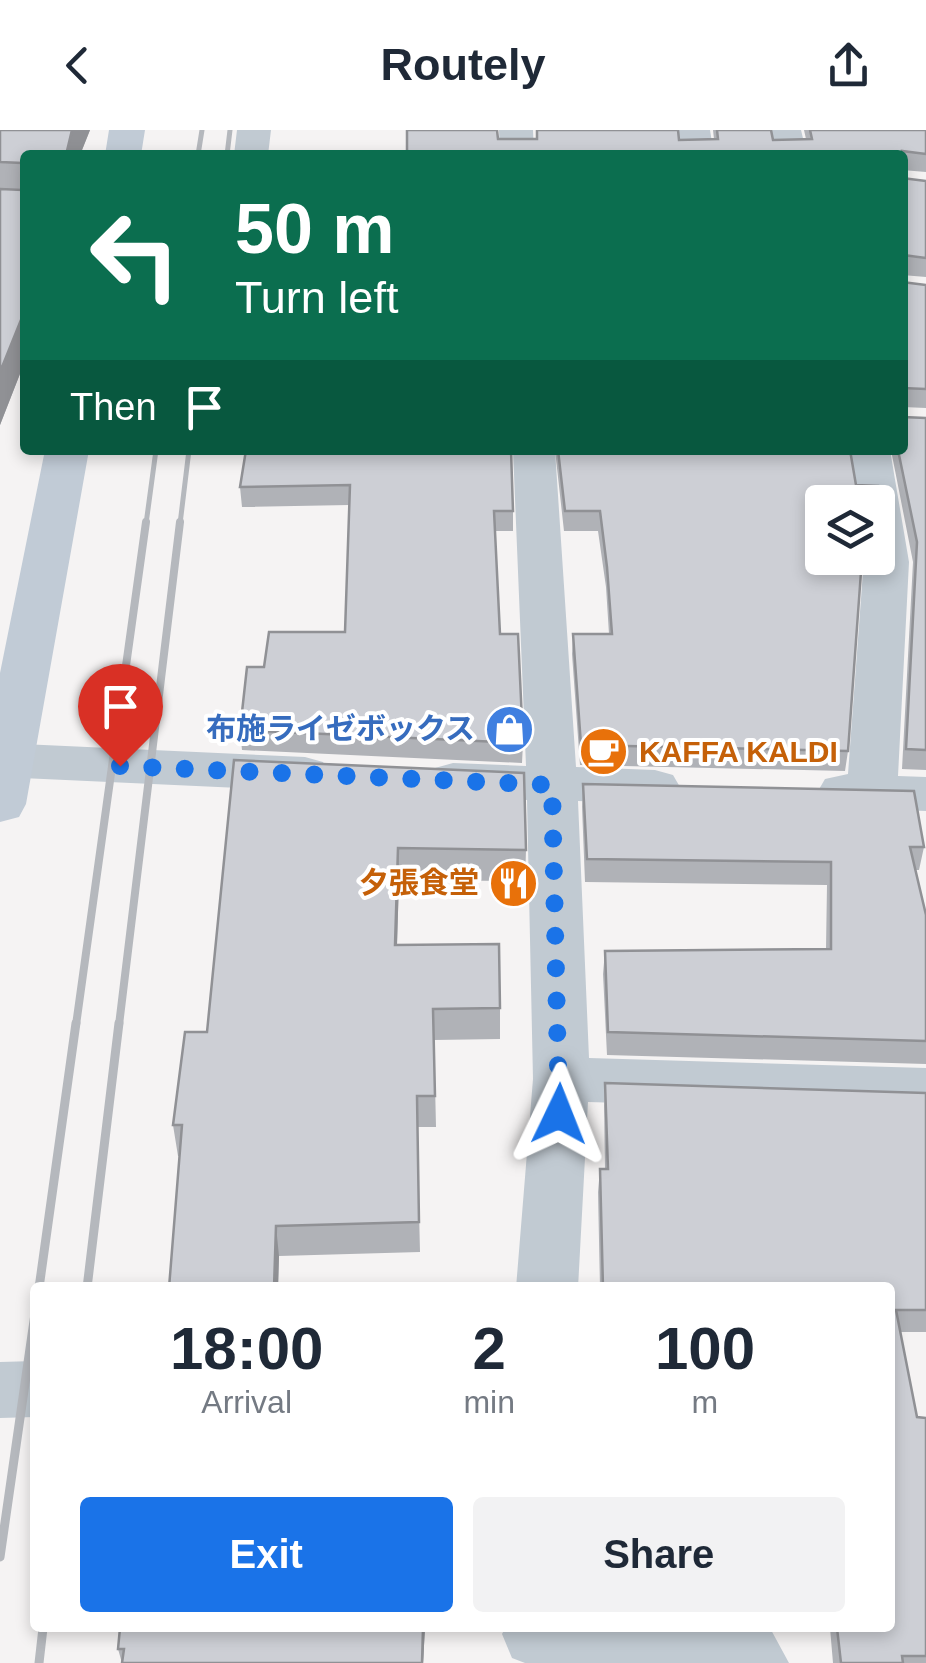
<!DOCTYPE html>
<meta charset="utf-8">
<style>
:root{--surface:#fff;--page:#f2f2f3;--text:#1f2937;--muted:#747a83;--accent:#1a73e8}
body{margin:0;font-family:Arial,"Noto Sans JP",sans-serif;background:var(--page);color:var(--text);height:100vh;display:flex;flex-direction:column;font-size:38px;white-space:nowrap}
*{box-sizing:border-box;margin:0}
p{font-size:32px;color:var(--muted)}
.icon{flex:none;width:55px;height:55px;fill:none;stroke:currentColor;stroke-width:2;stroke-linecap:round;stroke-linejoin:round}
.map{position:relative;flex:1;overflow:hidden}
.panel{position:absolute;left:30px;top:1152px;width:865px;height:350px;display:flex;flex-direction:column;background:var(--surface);border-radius:10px;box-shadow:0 5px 15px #0003}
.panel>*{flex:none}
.top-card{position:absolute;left:20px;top:20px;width:888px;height:305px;border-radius:10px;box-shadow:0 5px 15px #0003;background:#0b6e4f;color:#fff;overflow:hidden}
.controls{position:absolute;left:805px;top:355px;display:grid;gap:20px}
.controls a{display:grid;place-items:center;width:90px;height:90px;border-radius:10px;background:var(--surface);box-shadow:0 5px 15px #0003;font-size:50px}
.pin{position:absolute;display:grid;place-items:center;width:85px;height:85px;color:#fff;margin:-102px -42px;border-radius:50% 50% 50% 0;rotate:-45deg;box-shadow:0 0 10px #0007}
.pin .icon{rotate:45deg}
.me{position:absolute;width:110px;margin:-55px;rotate:2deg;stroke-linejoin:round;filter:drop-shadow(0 0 8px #0008)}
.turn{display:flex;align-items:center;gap:35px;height:210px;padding:0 50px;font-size:45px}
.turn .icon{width:130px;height:130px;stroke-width:2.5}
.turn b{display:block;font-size:70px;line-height:85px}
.then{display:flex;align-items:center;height:95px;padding:0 50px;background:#0003;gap:20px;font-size:38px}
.eta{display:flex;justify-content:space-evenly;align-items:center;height:170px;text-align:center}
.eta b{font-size:60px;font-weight:700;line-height:70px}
.button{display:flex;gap:20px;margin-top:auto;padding:20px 50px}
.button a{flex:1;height:115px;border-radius:10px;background:var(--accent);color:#fff;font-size:40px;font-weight:700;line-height:115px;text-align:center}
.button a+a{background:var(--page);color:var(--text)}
header{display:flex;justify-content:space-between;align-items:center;height:130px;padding:0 50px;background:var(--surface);font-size:45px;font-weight:700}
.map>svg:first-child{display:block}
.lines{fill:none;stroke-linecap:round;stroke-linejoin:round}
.street{fill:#c1cad2;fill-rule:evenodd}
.secondary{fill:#c1cbd6;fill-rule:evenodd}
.rail-far2{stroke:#b5b8bd;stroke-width:5}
.rail-far1{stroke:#b5b8bd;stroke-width:8}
.rail{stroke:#b5b8bd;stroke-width:9}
.wall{fill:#b0b2b7}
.shaded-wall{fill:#909195}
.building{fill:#cdcfd5;stroke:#909195;stroke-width:2.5}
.route{stroke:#1a73e8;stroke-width:18;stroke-dasharray:0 32.4}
.labels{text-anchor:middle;stroke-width:8;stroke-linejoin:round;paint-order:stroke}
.shop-label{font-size:30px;font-weight:bold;fill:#366cbe;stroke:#fff;text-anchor:end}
.food-label{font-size:30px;font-weight:bold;fill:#c56008;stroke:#fff;text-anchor:start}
</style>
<header><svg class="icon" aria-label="back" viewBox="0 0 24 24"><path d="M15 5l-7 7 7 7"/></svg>Routely<svg class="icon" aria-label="share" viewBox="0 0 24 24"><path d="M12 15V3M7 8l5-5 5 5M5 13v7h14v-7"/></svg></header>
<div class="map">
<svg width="926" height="1533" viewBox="0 0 926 1533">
<rect width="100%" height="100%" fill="#f5f3f3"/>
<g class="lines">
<!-- street -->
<path class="street" d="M237,0H271L268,25H234Z
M499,0H533L534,25H500Z
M676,0H710L714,25H680Z
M767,0H801L807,25H773Z
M513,320H555L576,637L655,640L673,645L680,657L673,669L655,674L578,671L589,928L926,938V982L588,972L578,1158H516L533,949L527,670L435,662L428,650L435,638L453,633L526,636Z
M848,320H890L909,432L898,646L926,647V681L843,678L825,673L818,661L825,649L848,644L864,428H878V372H855Z
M0,613L305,627L323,632L330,644L323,656L305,661L0,647Z
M35,1231V1287L0,1288V1232Z
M505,1498H770L789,1533H525L512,1528L502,1504Z"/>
<!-- secondary -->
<path class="secondary" d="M109,0H145L141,25H105Z
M45,320H89L26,674L19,687L0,692V543Z"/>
<!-- rail-far2 -->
<path class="rail-far2" d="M198,25L202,0
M227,25L230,0
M146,394L156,320
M180,394L189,320"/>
<!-- rail-far1 -->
<path class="rail-far1" d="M76,895L146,392
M119,895L180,392"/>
<!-- rail -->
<path class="rail" d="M39,1158L76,893
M87,1158L119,893
M0,1427L35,1184
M39,1533L43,1498"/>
</g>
<!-- wall -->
<path class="wall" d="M0,0H90L80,25H25V231L0,295Z
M536,0H678L679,10L714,9L713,0H771L773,10L806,9L804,0H926V42L902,40L407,25L498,9H536Z
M902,48L926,51V147L902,145Z
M902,152L926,155V278L903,277V287L926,288V640L902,639L913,432L891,320H902Z
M246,320L513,381V401H495L500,504L523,613L522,633L242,620L240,600L264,537L345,502L349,375L242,377L240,357Z
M555,320H850L856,355L878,356V404V372H822V428H862L848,621L845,641L580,635L572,524L573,504H609L606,457L598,401H564Z
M234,630L526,720L525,751L399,750L397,815L500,878V909L434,910L436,997H417L420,1122L279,1126L278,1158H169L180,1026H178L173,995L207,902Z
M583,654L924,717L919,740H915L926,785V934L607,925L603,844L605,821L826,819L827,755L585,752L582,677Z
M605,953L926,963V1202H900L917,1287L926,1288V1533H833L830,1498H890V1158H600L598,1062L600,1039H605L604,976Z
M120,1498H425L423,1533H122L118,1519Z"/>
<!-- shaded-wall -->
<path class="shaded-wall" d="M72,0H90L80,25H66Z
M25,180V231L0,295V242Z
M398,718L399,750L396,846L395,815Z
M276,1096L279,1126L278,1158H274Z
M423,1498H425L423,1533H422Z"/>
<!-- building -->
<path class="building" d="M0,0H72L66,25H25V180L0,242V59L22,60V33L0,32Z
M407,0H497L498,9H537V0H678L679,10L718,9L717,0H771L773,10L812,9L810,0H926V24L902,21V25H407Z
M902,48L926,51V128L903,125L902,138Z
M902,152L926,155V259L903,258V287L926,288V620L906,619L917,412L898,320H902Z
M246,320H511L513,381H494L500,504H518L523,613L240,600L247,537H264L269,502H345L350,355L240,357Z
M558,320H850L856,355L878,356V404V372H822V428H862L848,621L581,615L573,504H612L607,437L600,381H565Z
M234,630L524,643L526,720L398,718L395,815L499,814L500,878L433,879L435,966H417L419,1092L276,1096L274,1158H169L182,995H173L185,902H207Z
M583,654L914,661L924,717H910L926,785V911L608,902L605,821L831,819V732L587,729Z
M605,953L926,963V1180H896L917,1287L926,1288V1526H902L903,1533H841L837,1498H890V1158H603L600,1039H608Z
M120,1498H423L422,1533H122L124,1519H118Z"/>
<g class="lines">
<!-- route -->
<path class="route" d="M120,636L552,655L559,984"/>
</g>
<!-- icons -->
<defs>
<symbol id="shop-disc" viewBox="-11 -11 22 22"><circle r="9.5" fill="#3f7fe0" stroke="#fff"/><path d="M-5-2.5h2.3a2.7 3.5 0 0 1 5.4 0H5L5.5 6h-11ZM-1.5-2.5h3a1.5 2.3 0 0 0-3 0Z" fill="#fff"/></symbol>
<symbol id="cafe-disc" viewBox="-11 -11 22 22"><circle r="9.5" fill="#e8710a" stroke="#fff"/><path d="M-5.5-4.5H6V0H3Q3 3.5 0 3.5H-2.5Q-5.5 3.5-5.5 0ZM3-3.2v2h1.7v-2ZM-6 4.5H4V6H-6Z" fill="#fff"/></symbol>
<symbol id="restaurant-disc" viewBox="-11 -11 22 22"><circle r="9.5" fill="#e8710a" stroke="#fff"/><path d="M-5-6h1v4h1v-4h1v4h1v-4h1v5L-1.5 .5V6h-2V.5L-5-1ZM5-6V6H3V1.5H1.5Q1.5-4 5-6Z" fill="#fff"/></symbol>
</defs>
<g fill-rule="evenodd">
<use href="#shop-disc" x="482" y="572" width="55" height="55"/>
<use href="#cafe-disc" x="576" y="594" width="55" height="55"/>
<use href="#restaurant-disc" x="486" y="726" width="55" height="55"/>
</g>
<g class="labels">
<!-- shop labels -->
<g class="shop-label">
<text x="475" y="609">布施ライゼボックス</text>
</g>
<!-- food labels -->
<g class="food-label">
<text x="639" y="632">KAFFA KALDI</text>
<text x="479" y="763" text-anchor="end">夕張食堂</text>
</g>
</g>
</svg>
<div class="controls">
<a><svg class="icon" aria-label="layers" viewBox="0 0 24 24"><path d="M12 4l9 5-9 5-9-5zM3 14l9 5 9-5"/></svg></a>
</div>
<div class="pin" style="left:120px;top:636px;background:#d93025"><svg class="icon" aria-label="arrive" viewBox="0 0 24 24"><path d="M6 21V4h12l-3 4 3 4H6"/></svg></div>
<svg class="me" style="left:559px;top:984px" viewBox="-20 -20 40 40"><path d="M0-17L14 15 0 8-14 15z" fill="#1a73e8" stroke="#fff" stroke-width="4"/></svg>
<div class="top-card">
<div class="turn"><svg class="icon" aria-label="left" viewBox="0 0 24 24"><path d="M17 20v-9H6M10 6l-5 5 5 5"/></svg><div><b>50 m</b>Turn left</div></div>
<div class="then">Then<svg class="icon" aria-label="arrive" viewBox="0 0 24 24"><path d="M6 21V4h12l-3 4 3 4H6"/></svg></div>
</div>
<section class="panel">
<div class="eta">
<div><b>18:00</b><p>Arrival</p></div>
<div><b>2</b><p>min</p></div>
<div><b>100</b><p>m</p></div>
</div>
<div class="button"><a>Exit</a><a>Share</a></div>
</section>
</div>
